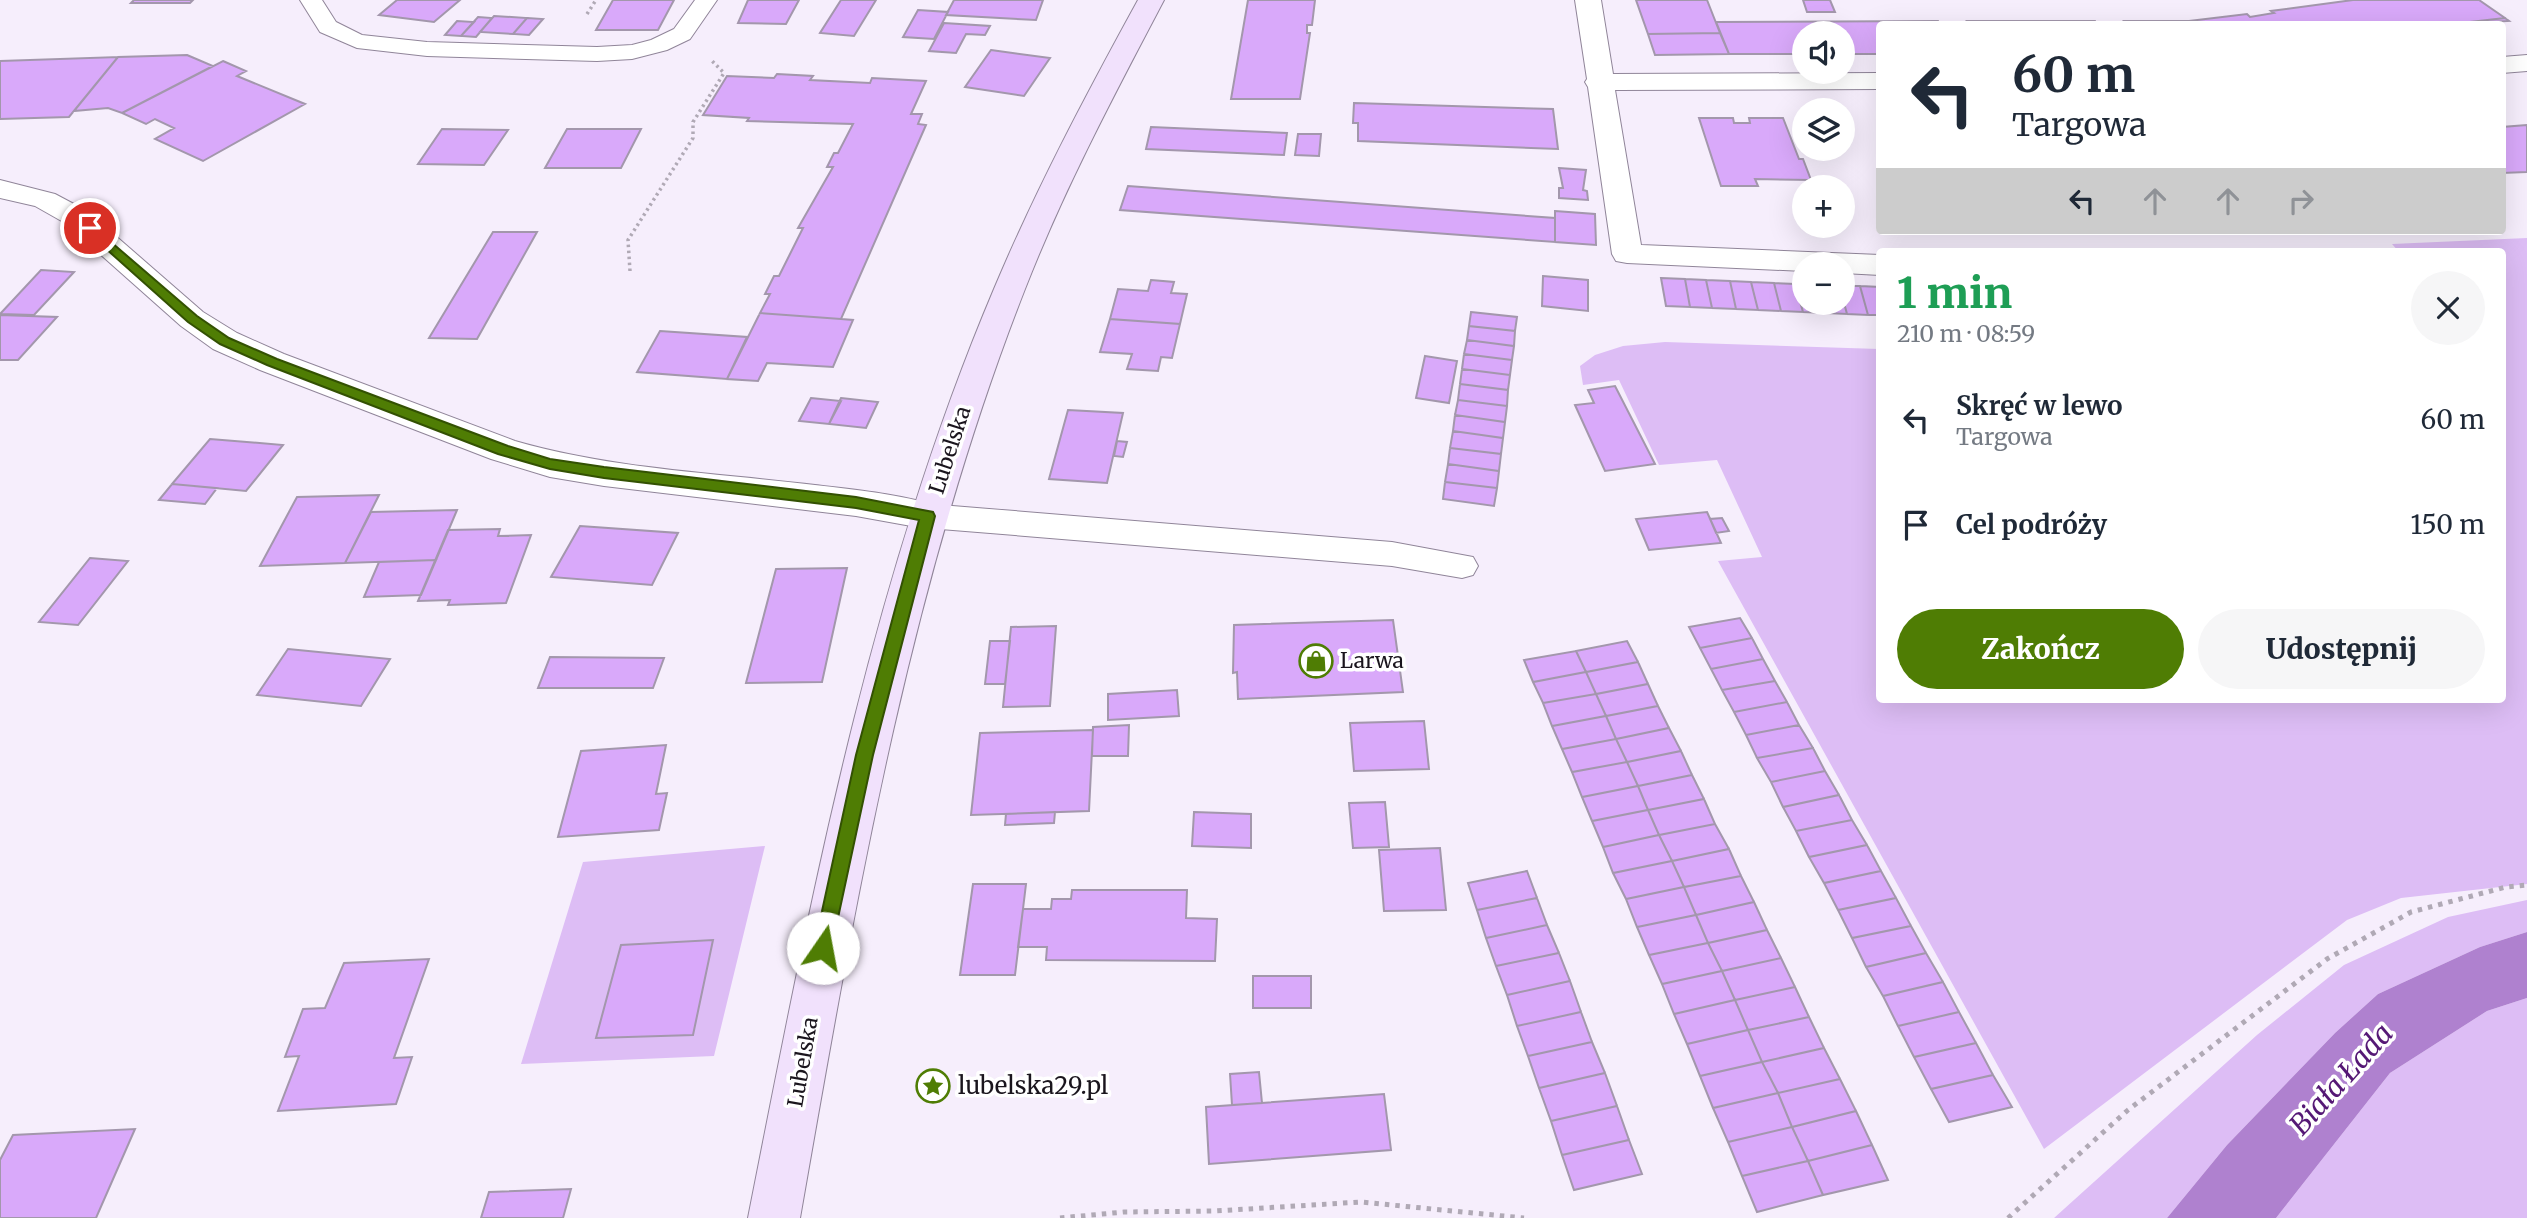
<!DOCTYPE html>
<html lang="pl">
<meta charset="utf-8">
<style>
:root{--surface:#fff;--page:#f6f6f7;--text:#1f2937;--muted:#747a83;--accent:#4f7d04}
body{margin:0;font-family:Merriweather,serif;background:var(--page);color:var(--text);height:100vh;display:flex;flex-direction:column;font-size:26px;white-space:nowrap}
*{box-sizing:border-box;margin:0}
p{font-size:23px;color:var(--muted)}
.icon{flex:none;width:38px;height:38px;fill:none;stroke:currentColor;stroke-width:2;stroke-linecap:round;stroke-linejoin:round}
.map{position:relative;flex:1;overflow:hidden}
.panel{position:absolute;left:1876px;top:248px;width:630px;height:455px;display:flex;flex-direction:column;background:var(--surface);border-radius:7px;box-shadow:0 7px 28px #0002}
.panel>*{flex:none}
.banner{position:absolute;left:1876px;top:21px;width:630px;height:214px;border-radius:7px;box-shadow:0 7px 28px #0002;background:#fff;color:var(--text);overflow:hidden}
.fabs{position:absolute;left:1792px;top:21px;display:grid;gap:14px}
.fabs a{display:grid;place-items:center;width:63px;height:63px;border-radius:50%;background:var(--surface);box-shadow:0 7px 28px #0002;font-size:35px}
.pin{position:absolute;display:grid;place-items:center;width:60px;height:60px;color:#fff;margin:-30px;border:4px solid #fff;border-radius:50%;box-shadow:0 2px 7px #0007}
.me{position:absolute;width:77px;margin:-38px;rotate:12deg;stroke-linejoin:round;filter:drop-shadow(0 0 5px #0008)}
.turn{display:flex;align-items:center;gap:24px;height:147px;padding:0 21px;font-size:32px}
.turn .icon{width:91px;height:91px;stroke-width:2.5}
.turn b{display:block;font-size:49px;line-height:60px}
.lanes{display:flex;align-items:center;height:66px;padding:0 21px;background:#0003;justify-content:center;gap:35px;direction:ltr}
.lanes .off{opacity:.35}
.round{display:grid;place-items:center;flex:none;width:74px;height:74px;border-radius:37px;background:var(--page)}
.overview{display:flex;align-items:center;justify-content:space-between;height:119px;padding:0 21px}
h1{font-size:42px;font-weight:800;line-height:52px;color:#1e9e55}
.action{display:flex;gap:14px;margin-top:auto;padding:14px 21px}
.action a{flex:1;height:80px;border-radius:42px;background:var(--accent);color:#fff;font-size:28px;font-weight:800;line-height:80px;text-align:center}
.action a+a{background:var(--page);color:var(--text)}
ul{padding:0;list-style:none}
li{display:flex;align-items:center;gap:21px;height:105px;padding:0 21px}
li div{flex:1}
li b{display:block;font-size:26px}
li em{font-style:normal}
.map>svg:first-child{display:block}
.green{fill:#ddbdf5}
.water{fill:#af81cf}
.building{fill:#d9a9fa;stroke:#a397ac;stroke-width:2}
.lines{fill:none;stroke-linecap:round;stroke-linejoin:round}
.lane-casing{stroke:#908599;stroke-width:2}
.street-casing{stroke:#908599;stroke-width:2}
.secondary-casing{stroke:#908599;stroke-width:2}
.path-far1{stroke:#b0a9b5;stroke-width:3.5;stroke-dasharray:2.5 3.5;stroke-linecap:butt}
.path{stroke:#b0a9b5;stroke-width:5;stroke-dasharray:4.5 6;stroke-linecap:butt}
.lane{fill:#fff;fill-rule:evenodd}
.street{fill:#fff;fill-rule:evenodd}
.secondary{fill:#f1e1fc;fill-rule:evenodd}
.route{fill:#4f7d04;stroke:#335103;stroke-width:2}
.labels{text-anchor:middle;stroke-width:7;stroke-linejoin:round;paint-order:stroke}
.street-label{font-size:21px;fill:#1a151d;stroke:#fff}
.poi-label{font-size:21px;fill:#1a151d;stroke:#fff;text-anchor:start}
.near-poi-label{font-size:24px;fill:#1a151d;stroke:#fff;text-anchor:start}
.near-water-label{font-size:28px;font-style:italic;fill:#551875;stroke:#fff}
</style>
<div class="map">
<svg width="2527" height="1218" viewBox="0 0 2527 1218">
<rect width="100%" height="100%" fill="#f6eefc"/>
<!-- green -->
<path class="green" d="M2527,238V884L2401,898L2347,920L2044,1149L1718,561L1762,557L1717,460L1659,465L1619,380L1583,385L1580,366L1595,355L1623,346L1665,342L1879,349L1880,700H2502V252H2399L2392,244Z
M765,846L714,1056L521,1064L583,862Z
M2527,900V932L2480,947L2378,994L2335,1033L2227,1145L2167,1218H2054L2257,1035L2344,965L2448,917Z
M2527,998V1218H2276L2390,1073L2487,1011Z"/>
<!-- water -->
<path class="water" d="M2527,932V998L2487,1011L2390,1073L2276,1218H2167L2227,1145L2335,1033L2378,994L2480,947Z"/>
<!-- building -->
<path class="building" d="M134,0H193L190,3H131Z
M397,0H460L434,22L379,15Z
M613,0H674L658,30H596Z
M748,0H799L786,24L738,23Z
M841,0H876L854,36L820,33Z
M954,0H1043L1036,20L946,15Z
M1248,0H1315L1312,25H1307V33H1310L1300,99H1231Z
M1636,0H1707L1720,33L1648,34Z
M1803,0H1830L1835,12H1807Z
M2353,0H2479L2505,18L2452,24H1880V54H1843V33H1804V54H1729L1716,22L1938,21L1940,24H1969L1967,21H2095L2097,24H2126L2124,21H2189L2247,14L2250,17L2274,13L2271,11Z
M918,10L948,12L934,39L903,37Z
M494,16L527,18L513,34L480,32Z
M478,17L492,18L476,37L461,36Z
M527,18L543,19L529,35L513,34Z
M2505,18L2509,21L2452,24Z
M457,21L474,22L461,36L445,35Z
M944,23L990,26L985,35L966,34L956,53L929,51Z
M1720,33L1729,54L1655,55L1648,34Z
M991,50L1050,58L1024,96L965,87Z
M187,55L213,66L122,113L108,108L74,111L118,57Z
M118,57L69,117L0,119V61Z
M223,61L246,71L237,76L305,104L203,161L155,139L174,128L155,119L146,124L122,113Z
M777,74L813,76L810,80L870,83L872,78L926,81L911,114H922L918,124L926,125L841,319L760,313L770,294H765L774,276H779L803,228H798L833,167H827L834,153H838L853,124L747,121L749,118L703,115L727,76L774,78Z
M1354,103L1553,109L1558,149L1358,141V123H1353Z
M1699,118H1733L1734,123H1750L1749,118H1783L1799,159H1803L1811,180L1755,179L1758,186H1721Z
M2527,125V172L2502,173V127Z
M1151,127L1287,133L1284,155L1146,149Z
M442,129L508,130L484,165L418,164Z
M567,129H641L621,168H545Z
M1298,134H1321L1319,156L1295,155Z
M1559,168L1586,170L1583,190L1587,191L1588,200L1559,198V188H1563Z
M1128,186L1555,218V242L1120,210Z
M1555,211L1595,214L1596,245L1555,242Z
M493,232H537L477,339L429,338Z
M41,270L74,272L34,315L0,314Z
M1543,276L1588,280V311L1542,306Z
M1661,278L1685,279L1690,307L1666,306Z
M1685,279L1706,280L1712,308L1690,307Z
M1151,280L1174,282L1171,293L1187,294L1180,324L1110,319L1118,289L1148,291Z
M1706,280L1730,281L1736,309L1712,308Z
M1730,281L1751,282L1758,310L1736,309Z
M1751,282L1774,283L1781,311L1758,310Z
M1774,283L1795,284L1803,312L1781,311Z
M1795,284H1804V303H1823L1826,313L1803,312Z
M1843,286H1860L1868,315L1847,314L1843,299Z
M1860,286L1880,287V315H1868Z
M1843,299L1847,314L1826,313L1823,303H1843Z
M1471,312L1517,317L1515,331L1469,326Z
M760,313L841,319L853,320L833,367L767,363L758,381L727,379Z
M0,315L57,317L18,360H0Z
M1110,319L1180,324L1172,358L1161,357L1158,371L1127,369L1132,354L1100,352Z
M1469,326L1515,331L1514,346L1467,340Z
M660,331L747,337L727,379L637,372Z
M1467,340L1514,346L1512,360L1464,354Z
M1464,354L1512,360L1510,375L1462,369Z
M1425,356L1457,361L1449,403L1416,398Z
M1462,369L1510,375L1508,390L1460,384Z
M1460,384L1508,390L1507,406L1458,400Z
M1615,386L1655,464L1605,471L1575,405L1594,403L1588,390Z
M811,398L841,401L829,424L799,421Z
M841,398L878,402L866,428L829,424Z
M1458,400L1507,406L1505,422L1455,415Z
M1068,410L1123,413L1107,483L1049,479Z
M1455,415L1505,422L1503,438L1453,431Z
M1453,431L1503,438L1501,454L1450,448Z
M210,439L283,445L246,491L172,484Z
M1117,441L1127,442L1123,457L1114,456Z
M1450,448L1501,454L1499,471L1448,464Z
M1448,464L1499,471L1497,488L1445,482Z
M1445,482L1497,488L1494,506L1443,499Z
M172,484L217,488L205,504L159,500Z
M379,495L345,563L260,566L297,497Z
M457,510L436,560L345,563L371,512Z
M1707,512L1721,543L1649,550L1636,519Z
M1722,518L1729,531L1716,533L1710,519Z
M580,526L678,533L652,585L551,577Z
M500,529L498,536L531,535L506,603L448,605L450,600L418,601L448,530Z
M90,558L128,561L78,625L39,622Z
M436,560L421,595L364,597L379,562Z
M847,568L822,682L746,683L776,569Z
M1740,618L1752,638L1700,648L1689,627Z
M1393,620L1403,692L1238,699L1237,672L1233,673L1234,625Z
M1056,626L1050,706L1003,707L1011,627Z
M1752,638L1763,659L1711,669L1700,648Z
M990,641H1010L1005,684H985Z
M1627,641L1638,662L1586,672L1576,651Z
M288,649L390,659L361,706L257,695Z
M1576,651L1586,672L1533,682L1524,660Z
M550,657L664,658L653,688H538Z
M1763,659L1775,681L1722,690L1711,669Z
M1638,662L1648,684L1596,694L1586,672Z
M1586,672L1596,694L1543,703L1533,682Z
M1775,681L1787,702L1734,712L1722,690Z
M1648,684L1658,706L1606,716L1596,694Z
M1177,690L1179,716L1108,720V694Z
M1596,694L1606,716L1552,726L1543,703Z
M1787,702L1799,725L1746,735L1734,712Z
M1658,706L1669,728L1616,739L1606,716Z
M1606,716L1616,739L1562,749L1552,726Z
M1424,721L1429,769L1354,771L1350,723Z
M1129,725L1128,756H1092L1093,727Z
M1799,725L1813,748L1757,758L1746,735Z
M1669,728L1681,751L1627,762L1616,739Z
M1093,730L1089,811L971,815L980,733Z
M1616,739L1627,762L1572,772L1562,749Z
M666,745L656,794L667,793L659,830L558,837L581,751Z
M1813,748L1825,771L1771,782L1757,758Z
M1681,751L1692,775L1638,786L1627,762Z
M1627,762L1638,786L1582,797L1572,772Z
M1825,771L1839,795L1783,807L1771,782Z
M1692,775L1704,799L1648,810L1638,786Z
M1638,786L1648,810L1592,821L1582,797Z
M1839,795L1852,820L1796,831L1783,807Z
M1704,799L1715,824L1659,835L1648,810Z
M1385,802L1389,847L1353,848L1349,803Z
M1648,810L1659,835L1603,847L1592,821Z
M1055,812L1054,823L1005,825L1006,814Z
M1194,812L1251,814V848L1192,846Z
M1852,820L1867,845L1809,857L1796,831Z
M1715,824L1729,849L1672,861L1659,835Z
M1659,835L1672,861L1613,873L1603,847Z
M1867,845L1881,871L1824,883L1809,857Z
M1440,848L1446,910L1384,911L1379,850Z
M1729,849L1741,876L1684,887L1672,861Z
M1672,861L1684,887L1626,899L1613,873Z
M1527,871L1537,898L1477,910L1468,883Z
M1881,871L1896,898L1838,910L1824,883Z
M1741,876L1754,902L1696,915L1684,887Z
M973,884H1026L1015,975H960Z
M1684,887L1696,915L1637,927L1626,899Z
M1072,890H1187L1186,918L1217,919L1215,961L1046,960L1047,947H1018L1023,909H1051L1052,899H1071Z
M1537,898L1547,925L1486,938L1477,910Z
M1896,898L1911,926L1852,938L1838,910Z
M1754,902L1767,930L1708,943L1696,915Z
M1696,915L1708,943L1649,955L1637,927Z
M1547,925L1559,953L1496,966L1486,938Z
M1911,926L1926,953L1866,967L1852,938Z
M1767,930L1781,958L1722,971L1708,943Z
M713,940L693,1035L596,1038L621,945Z
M1708,943L1722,971L1662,984L1649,955Z
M1559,953L1570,981L1507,995L1496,966Z
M1926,953L1943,982L1883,996L1866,967Z
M1781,958L1795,987L1735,1000L1722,971Z
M429,959L394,1058L412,1057L396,1104L278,1111L299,1056L285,1057L303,1009L325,1008L344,963Z
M1722,971L1735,1000L1674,1014L1662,984Z
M1253,976H1311V1008H1253Z
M1570,981L1581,1012L1517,1026L1507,995Z
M1943,982L1959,1012L1898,1026L1883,996Z
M1795,987L1809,1017L1748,1030L1735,1000Z
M1735,1000L1748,1030L1687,1044L1674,1014Z
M1581,1012L1592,1042L1528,1056L1517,1026Z
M1959,1012L1976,1043L1914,1057L1898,1026Z
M1809,1017L1824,1048L1762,1062L1748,1030Z
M1748,1030L1762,1062L1700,1076L1687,1044Z
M1592,1042L1605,1073L1539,1088L1528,1056Z
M1976,1043L1993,1075L1931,1089L1914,1057Z
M1824,1048L1840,1079L1778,1093L1762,1062Z
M1762,1062L1778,1093L1713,1108L1700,1076Z
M1259,1072L1262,1103L1232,1105L1230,1074Z
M1605,1073L1617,1106L1551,1121L1539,1088Z
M1993,1075L2012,1107L1949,1122L1931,1089Z
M1840,1079L1856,1111L1792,1127L1778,1093Z
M1778,1093L1792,1127L1728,1142L1713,1108Z
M1384,1094L1391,1150L1209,1164L1206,1107Z
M1617,1106L1629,1140L1562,1155L1551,1121Z
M1856,1111L1872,1145L1808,1161L1792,1127Z
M1792,1127L1808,1161L1742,1176L1728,1142Z
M135,1129L96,1218H0V1160L13,1135Z
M1629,1140L1642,1174L1574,1190L1562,1155Z
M1872,1145L1888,1180L1823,1195L1808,1161Z
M1808,1161L1823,1195L1757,1212L1742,1176Z
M571,1189L563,1218H481L489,1192Z"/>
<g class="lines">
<defs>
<path id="lane" d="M300,0H322L336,22L362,35L427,42L597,47L632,45L651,40L674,29L695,0H717L690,39L667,50L632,59L597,61L427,56L357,48L320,32Z
M928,504L1392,542L1473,557L1478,566L1473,575L1462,578L1392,566L928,528L917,524L912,516L917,508Z"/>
<path id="street" d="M1575,0H1601L1613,74L1880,73V89L1615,90L1641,245L1880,255V275L1843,273V264H1804V271L1627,263L1616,261L1612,254L1588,87L1585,82L1587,79Z
M2527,55V71L2502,73V57Z
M0,180L55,194L87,211L203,312L237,333L284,354L515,441C612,469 716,473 815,485C857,490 901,494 941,507L946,516L941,525L928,529L856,516L604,486L550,477L491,459L260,370L213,349L181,326L65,223L35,206L0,198Z"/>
<path id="secondary" d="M1138,0H1164C1114,95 1064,189 1025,289C908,587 855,905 800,1218H748C810,905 869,584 994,289C1036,189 1086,95 1138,0Z"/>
</defs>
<!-- lane casing -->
<use href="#lane" class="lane-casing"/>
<!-- street casing -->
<use href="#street" class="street-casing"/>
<!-- secondary casing -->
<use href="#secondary" class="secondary-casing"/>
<!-- path-far1 -->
<path class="path-far1" d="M587,14L596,0
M630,271L628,240L693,138V122L724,73L711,60"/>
<!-- path -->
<path class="path" d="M1060,1218L1124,1212L1215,1211L1361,1202L1524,1218
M2008,1218L2128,1110L2327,959L2411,912L2506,887L2527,885"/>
<!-- lane -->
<use href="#lane" class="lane"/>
<!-- street -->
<use href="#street" class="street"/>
<!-- secondary -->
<use href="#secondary" class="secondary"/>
</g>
<!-- route -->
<path class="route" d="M90,224L197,316L229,338L277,359L508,446L550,459L604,467L856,497L933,512L935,516L873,755L830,955L823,957L817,955L814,948L856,755L919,520L856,508L604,478L550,469L498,454L267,365L220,344L188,322L86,231L84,228Z"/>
<!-- icons -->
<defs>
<symbol id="shop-ring" viewBox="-11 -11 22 22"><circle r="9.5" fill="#fff" stroke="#4f7d04" stroke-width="1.5"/><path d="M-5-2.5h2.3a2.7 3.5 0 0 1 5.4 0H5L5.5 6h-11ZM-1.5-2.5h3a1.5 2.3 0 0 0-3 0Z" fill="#4f7d04"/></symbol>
<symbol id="sight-ring" viewBox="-11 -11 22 22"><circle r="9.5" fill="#fff" stroke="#4f7d04" stroke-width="1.5"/><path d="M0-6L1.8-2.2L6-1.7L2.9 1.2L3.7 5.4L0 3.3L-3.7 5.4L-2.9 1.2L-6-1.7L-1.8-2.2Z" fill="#4f7d04"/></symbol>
</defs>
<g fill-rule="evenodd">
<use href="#shop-ring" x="1297" y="642" width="38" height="38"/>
<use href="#sight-ring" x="914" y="1067" width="38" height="38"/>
</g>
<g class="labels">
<!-- street labels -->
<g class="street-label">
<text transform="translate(950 450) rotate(-72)" y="7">Lubelska</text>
<text transform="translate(803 1062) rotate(-80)" y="7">Lubelska</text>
</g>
<!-- poi labels -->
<g class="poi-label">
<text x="1340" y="668">Larwa</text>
</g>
<!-- near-poi labels -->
<g class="near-poi-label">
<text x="958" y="1094">lubelska29.pl</text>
</g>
<!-- near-water labels -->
<g class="near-water-label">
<text transform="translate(2341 1079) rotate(-48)" y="10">Biała Łada</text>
</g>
</g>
</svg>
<div class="fabs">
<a><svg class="icon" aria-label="sound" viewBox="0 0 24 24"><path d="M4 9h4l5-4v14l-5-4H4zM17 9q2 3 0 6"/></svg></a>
<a><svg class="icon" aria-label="layers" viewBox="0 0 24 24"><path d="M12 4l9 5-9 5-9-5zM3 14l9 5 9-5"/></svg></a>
<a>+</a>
<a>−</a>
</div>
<div class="pin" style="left:90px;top:228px;background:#d93025"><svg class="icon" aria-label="arrive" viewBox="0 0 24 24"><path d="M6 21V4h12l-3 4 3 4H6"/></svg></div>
<svg class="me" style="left:823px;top:948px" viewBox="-20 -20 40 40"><circle r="19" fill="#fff"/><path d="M0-13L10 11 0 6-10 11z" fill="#4f7d04"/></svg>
<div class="banner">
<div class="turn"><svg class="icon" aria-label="left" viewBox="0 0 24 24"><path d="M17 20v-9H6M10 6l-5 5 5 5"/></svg><div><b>60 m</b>Targowa</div></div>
<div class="lanes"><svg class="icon" aria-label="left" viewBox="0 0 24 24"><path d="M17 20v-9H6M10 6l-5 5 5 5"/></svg><svg class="icon off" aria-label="ahead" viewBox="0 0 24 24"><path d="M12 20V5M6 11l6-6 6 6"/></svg><svg class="icon off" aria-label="ahead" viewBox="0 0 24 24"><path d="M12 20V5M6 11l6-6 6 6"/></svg><svg class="icon off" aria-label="right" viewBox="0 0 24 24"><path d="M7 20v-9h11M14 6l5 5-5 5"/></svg></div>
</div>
<section class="panel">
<div class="overview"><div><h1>1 min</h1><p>210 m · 08:59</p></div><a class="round"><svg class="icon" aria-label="close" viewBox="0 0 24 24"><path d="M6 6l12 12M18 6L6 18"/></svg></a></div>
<ul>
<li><svg class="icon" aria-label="left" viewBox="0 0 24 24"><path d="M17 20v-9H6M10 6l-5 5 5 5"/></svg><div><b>Skręć w lewo</b><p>Targowa</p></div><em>60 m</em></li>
<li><svg class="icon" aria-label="arrive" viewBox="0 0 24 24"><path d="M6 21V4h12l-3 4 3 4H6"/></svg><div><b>Cel podróży</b></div><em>150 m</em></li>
</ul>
<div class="action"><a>Zakończ</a><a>Udostępnij</a></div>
</section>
</div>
